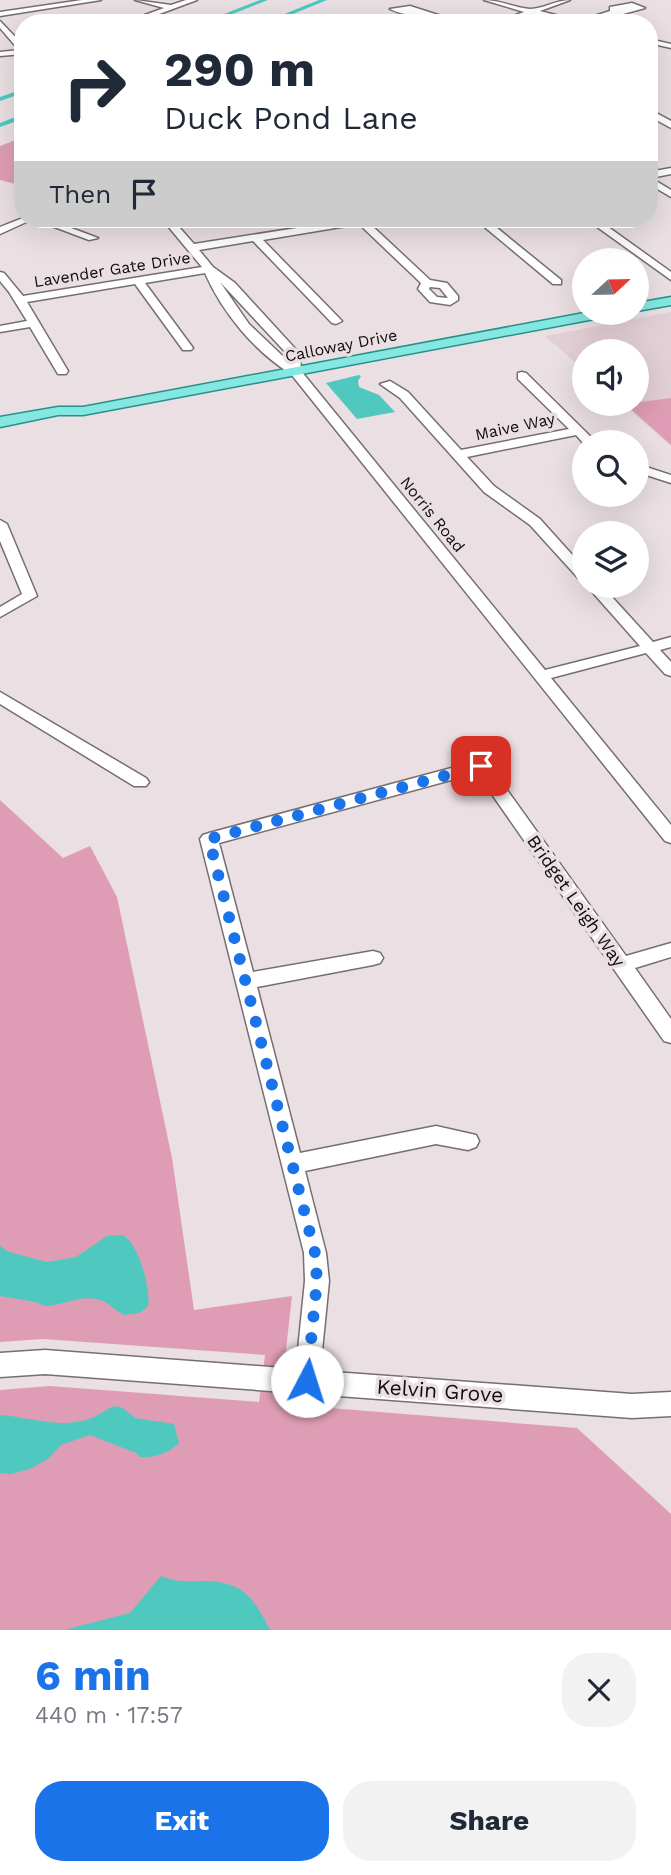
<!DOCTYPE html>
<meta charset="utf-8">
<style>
:root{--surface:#fff;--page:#f2f2f3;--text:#1f2937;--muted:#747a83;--accent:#1a73e8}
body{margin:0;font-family:"Work Sans",sans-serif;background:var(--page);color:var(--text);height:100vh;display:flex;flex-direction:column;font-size:26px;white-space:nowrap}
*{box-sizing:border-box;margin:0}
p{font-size:23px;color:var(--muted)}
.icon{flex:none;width:38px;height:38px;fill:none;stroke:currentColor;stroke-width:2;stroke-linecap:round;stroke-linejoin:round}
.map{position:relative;height:1630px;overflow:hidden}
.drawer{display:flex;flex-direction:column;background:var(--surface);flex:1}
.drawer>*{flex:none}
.banner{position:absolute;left:14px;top:14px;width:644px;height:214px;border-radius:28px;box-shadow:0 7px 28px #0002;background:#fff;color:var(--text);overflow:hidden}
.needle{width:46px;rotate:68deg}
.controls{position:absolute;left:572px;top:248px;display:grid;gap:14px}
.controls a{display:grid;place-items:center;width:77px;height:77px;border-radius:50%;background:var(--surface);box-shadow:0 7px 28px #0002;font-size:35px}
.pin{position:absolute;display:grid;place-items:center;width:60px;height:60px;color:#fff;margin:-30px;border-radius:14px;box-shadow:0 4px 10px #0006}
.me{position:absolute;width:77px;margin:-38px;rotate:5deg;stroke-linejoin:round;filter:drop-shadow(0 0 5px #0008)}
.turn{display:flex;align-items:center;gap:24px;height:147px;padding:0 35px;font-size:32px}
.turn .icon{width:91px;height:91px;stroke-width:2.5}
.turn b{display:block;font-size:49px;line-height:60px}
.then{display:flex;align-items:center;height:66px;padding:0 35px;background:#0003;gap:14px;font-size:26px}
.round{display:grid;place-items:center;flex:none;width:74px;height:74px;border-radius:28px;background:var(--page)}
.head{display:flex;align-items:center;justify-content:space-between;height:119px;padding:0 35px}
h1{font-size:42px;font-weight:700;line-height:52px;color:var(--accent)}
.action{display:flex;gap:14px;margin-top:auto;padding:14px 35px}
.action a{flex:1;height:80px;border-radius:28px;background:var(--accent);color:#fff;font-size:28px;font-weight:700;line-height:80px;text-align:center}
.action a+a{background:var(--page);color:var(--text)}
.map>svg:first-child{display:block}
.built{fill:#e2cfd5}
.green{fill:#de9db4}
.water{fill:#4fc9c0}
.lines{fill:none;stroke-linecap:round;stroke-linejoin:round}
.canal{fill:#4fc9c0;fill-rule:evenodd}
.minor-casing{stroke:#776e71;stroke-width:3}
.major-casing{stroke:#27908a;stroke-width:3}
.minor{fill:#fff;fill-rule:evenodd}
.major{fill:#85e7e2;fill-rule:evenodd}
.route{stroke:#1a73e8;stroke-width:12;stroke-dasharray:0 21.6}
.labels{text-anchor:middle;stroke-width:7;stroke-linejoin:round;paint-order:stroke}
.far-street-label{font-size:16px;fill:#0f0c0d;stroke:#eadfe3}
.street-label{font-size:18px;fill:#0f0c0d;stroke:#eadfe3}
.near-street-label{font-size:21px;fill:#0f0c0d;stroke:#eadfe3}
</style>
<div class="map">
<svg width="671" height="1630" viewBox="0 0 671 1630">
<rect width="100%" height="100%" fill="#eadfe3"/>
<!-- built -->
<path class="built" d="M671,312V446L623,404H637V352H584V370L545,336Z"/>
<!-- green -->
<path class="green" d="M23,137V186L0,180V146Z
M671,398V445L625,404Z
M0,800L63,858L90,846L117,897L172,1158L194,1310L292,1296L280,1404L577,1428L671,1514V1630H0V1390L50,1386L259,1402L265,1355L43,1339L0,1342Z"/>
<!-- water -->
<path class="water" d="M359,375L361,376L358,381L359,387L379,395L395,412L357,419L326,383Z
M122,1235C139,1242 151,1290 148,1307L139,1313L124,1315C115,1311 110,1303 100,1300C80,1294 64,1306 45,1306L35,1302L0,1296V1246L9,1252L47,1262L76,1257L107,1236Z
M114,1406L123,1408L135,1418L174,1424L179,1443C169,1453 155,1458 140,1457L136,1453L90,1435L61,1445L48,1459L30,1469L11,1474L0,1473V1415C29,1417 60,1429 89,1419C98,1416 105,1410 114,1406Z
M161,1576C177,1583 187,1581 204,1581C244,1582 253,1597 270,1630H64L130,1613Z"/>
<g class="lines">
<!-- canal -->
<path class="canal" d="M260,0H268L210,23H201Z
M319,0H327L271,23H262Z
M23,89V93L0,101V97Z
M23,114V119L0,127V123Z"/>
<defs>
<path id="minor" d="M82,0H101L0,16V12Z
M135,0L171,5L186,0H197L135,23H123L164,8Z
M484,0C500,0 515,8 530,9C543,9 556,0 570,0L540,11L579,21L610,11V7L632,3L645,8L590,23H567L533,14L506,23H494L524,12Z
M410,6L457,21L458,23C445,23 435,16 424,15C411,15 402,15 390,9Z
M0,21L23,45V54L0,56V52L19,50L0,28Z
M649,39L671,44V48L649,43Z
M649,109L671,121V128L649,116Z
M671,168V174L651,178L671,190V197L649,184V172Z
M23,218L47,219L98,238L89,240L33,219L0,234V227Z
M162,219H172L194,244L354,219H378L369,223L430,280L447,283L458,296V300L450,305L430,302L418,289L421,283L359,224L263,240L340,319L342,321L336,324L332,323L253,241L199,250L213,267L235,283L300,354L301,371L545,670L640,646L587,586H602L653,642L671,637V647L660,650L671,662V676L665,674L646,653L551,678L671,825V843L665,841L291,374C254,351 222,312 205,273L145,283L193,348L191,350H183L135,284L27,302L68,371L66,374H58L30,327L0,332V326L27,321L9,292L0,281V272L4,273L23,296L202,267ZM220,282L290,357V363L249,324ZM430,287L440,288L448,298L437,297L429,289Z
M475,219H486L561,280V284H553Z
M586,219H597L671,272V280Z
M522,372L526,373L597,443L584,444L576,435L467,457L494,486L540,519L584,568V580L579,579L530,525L484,492L400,398L380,384L390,381L408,392L461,450L569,429L518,379V373Z
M637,464L671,475V483L637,472Z
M0,520L7,524L37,596L0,617V607L22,594L0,541Z
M0,692L146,778L149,782L146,786H134L0,704Z
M481,760L487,762L626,956L671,943V957L635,968L671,1019V1043L664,1041L477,773L219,843L253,972L373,951L380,953L383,958L380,963L373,965L257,987L300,1153L436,1126L476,1135L479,1141L476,1147L468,1150L436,1144L305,1171L326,1253L329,1281L320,1371L632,1394L671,1392V1416L632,1418L45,1374L0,1377V1353L45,1350L296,1369L305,1281L304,1253L200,839L203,835L209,833Z"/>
<path id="major" d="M671,297V305L637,311V303Z
M584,313H612L605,317L83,415H58L0,427V417L58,407H83Z"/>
</defs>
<!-- minor casing -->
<use href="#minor" class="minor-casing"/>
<!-- major casing -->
<use href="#major" class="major-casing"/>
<!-- minor -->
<use href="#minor" class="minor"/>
<!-- major -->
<use href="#major" class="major"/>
</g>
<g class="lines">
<!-- route -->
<path class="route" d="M307,1381L317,1281L315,1253L209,839L481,766"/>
</g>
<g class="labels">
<!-- far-street labels -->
<g class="far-street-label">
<text transform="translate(112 269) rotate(-9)" y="6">Lavender Gate Drive</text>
<text transform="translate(341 345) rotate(-11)" y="6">Calloway Drive</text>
<text transform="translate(515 426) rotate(-12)" y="6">Maive Way</text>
<text transform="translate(433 514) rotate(51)" y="6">Norris Road</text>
</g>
<!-- street labels -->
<g class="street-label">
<text transform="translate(576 901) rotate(55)" y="6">Bridget Leigh Way</text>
</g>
<!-- near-street labels -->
<g class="near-street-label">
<text transform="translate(440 1391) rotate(4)" y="7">Kelvin Grove</text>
</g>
</g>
</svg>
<div class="controls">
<a><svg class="needle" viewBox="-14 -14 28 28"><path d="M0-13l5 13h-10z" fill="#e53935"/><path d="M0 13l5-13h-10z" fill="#747a83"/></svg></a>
<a><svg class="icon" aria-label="sound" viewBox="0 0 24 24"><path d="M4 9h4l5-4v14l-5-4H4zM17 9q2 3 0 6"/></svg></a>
<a><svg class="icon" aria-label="search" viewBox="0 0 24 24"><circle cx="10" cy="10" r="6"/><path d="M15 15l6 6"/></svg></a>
<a><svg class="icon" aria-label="layers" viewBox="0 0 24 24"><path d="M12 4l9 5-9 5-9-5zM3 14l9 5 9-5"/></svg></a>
</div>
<div class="pin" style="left:481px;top:766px;background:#d93025"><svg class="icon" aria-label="arrive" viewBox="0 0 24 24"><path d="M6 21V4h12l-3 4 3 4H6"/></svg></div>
<svg class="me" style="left:307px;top:1381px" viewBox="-20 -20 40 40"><circle r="19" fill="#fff"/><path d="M0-13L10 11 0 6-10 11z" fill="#1a73e8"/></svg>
<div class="banner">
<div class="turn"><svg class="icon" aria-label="right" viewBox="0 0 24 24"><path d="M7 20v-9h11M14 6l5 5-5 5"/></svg><div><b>290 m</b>Duck Pond Lane</div></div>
<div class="then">Then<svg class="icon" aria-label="arrive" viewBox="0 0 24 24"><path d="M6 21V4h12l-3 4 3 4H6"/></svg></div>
</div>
</div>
<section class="drawer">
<div class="head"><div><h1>6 min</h1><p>440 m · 17:57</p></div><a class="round"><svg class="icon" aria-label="close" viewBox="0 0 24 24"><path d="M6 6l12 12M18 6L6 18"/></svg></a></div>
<div class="action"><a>Exit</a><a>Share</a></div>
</section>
